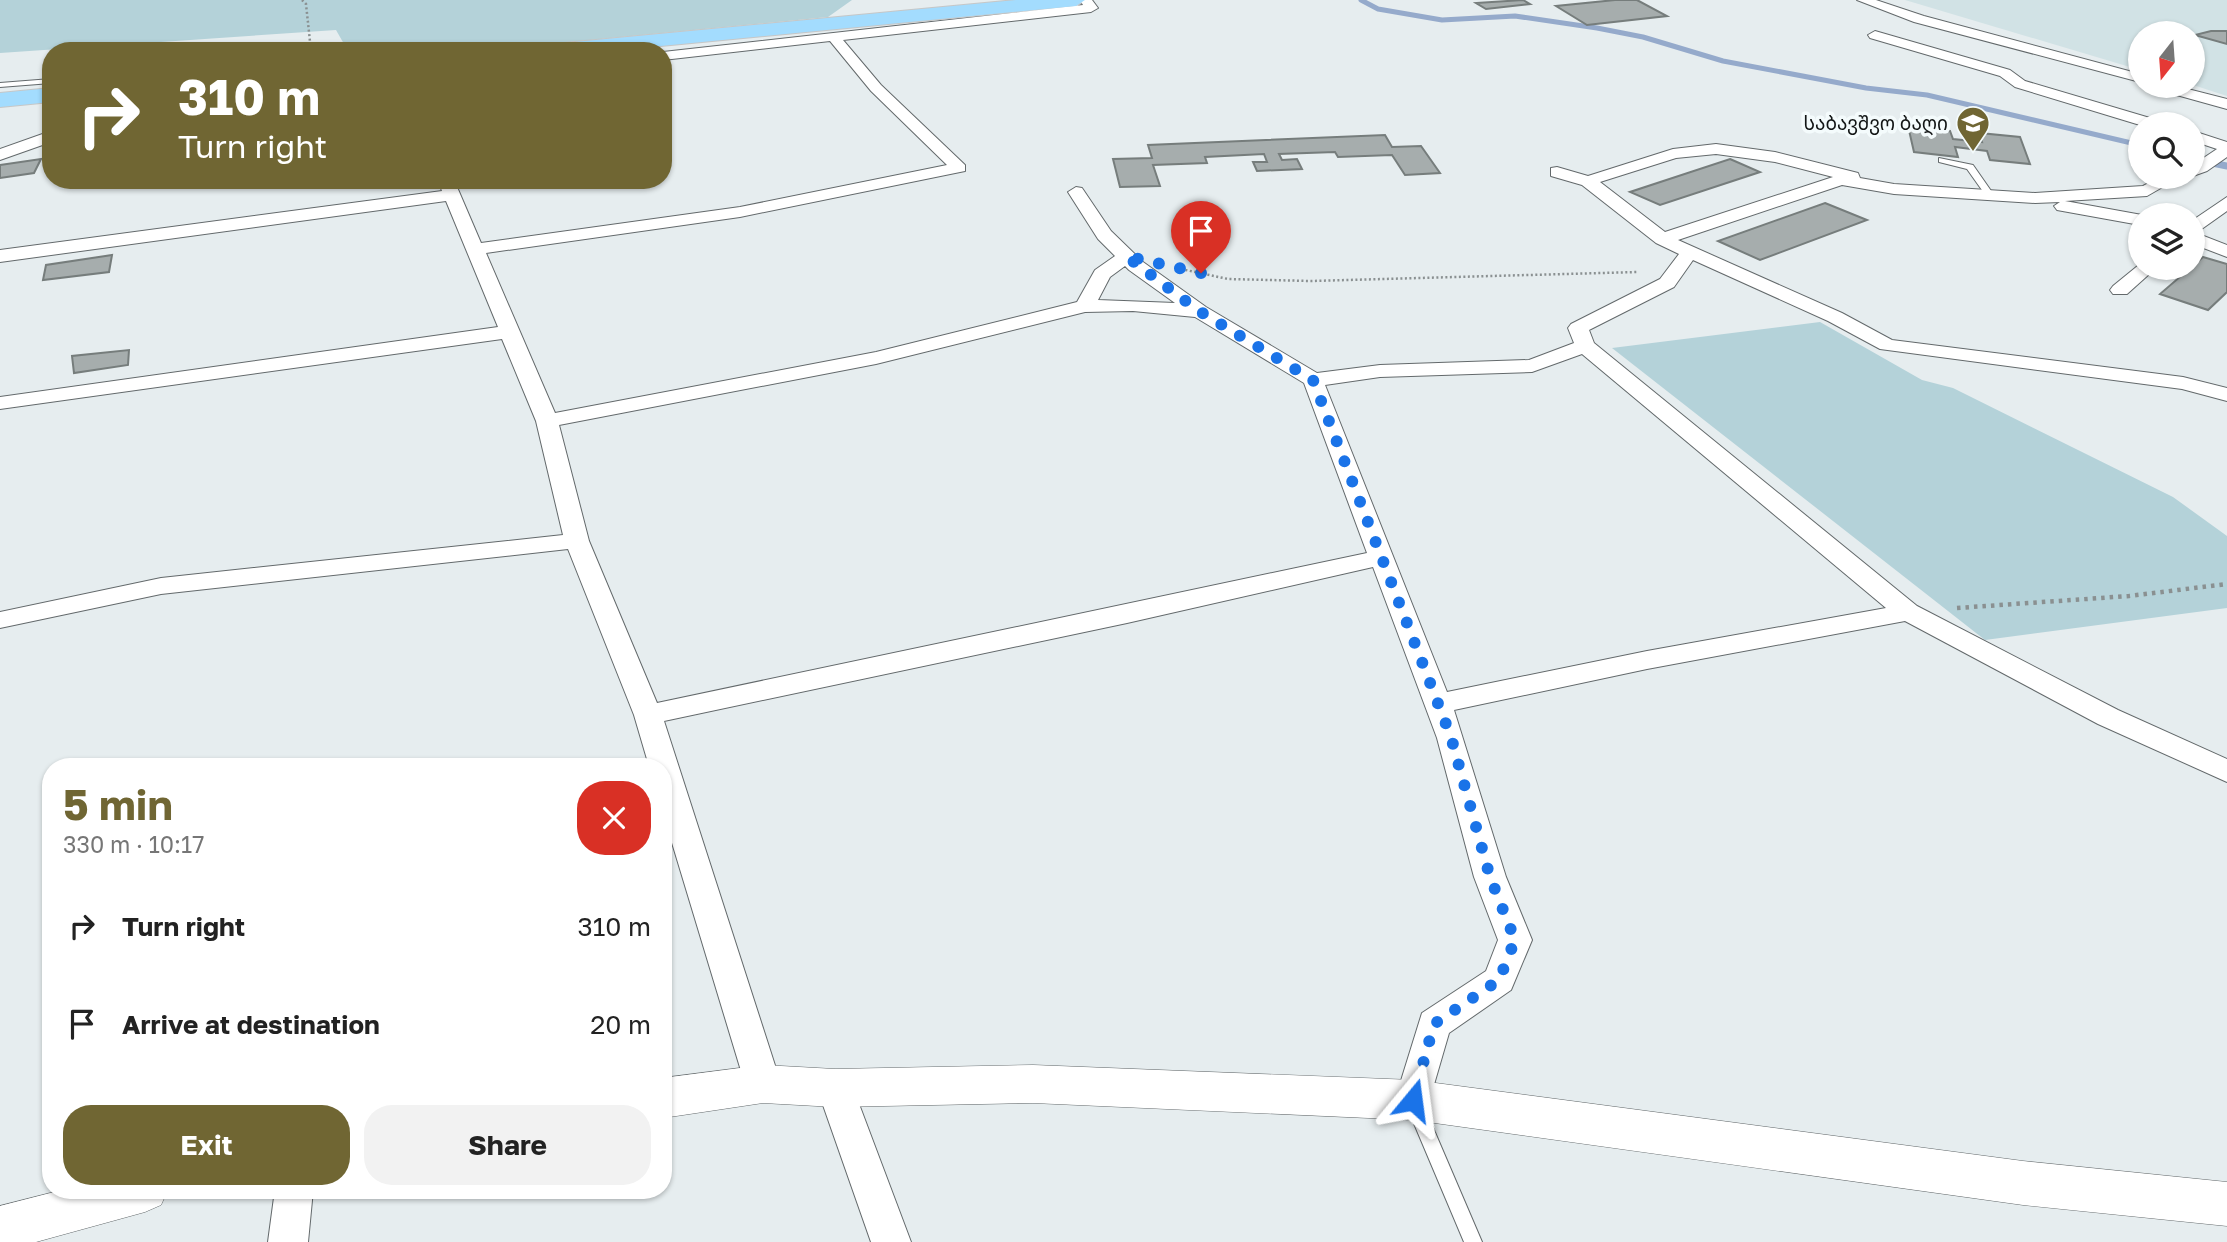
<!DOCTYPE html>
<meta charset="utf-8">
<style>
:root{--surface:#fff;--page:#f2f2f2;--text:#222;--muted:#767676;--accent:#706633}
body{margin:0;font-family:"Golos Text","Noto Sans Georgian",sans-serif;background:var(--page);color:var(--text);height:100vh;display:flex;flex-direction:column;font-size:26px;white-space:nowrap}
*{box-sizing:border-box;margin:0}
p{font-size:23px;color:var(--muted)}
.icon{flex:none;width:38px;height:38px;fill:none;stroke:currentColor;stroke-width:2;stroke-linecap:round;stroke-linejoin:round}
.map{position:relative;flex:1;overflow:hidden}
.drawer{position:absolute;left:42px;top:758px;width:630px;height:441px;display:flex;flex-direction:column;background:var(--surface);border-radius:28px;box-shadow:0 2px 5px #0004}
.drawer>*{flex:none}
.top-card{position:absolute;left:42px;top:42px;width:630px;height:147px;border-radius:28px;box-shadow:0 2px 5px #0004;background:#706633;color:#fff;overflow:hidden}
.needle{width:46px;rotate:197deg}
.buttons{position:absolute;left:2128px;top:21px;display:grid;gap:14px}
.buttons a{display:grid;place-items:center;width:77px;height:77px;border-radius:50%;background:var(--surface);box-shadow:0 2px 5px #0004;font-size:35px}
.pin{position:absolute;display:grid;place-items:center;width:60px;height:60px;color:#fff;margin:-72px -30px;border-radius:50% 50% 50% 0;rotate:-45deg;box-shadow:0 0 7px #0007}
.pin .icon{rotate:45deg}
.me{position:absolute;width:77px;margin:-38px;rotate:16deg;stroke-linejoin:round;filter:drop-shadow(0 0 5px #0008)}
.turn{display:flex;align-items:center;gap:24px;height:147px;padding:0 21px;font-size:32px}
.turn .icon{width:91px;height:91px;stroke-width:2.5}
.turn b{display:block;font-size:49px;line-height:60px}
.round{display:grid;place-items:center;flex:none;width:74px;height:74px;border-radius:28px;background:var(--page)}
.headline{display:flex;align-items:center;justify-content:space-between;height:119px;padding:0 21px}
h1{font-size:42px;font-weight:700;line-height:52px;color:var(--accent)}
.cta{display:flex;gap:14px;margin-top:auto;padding:14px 21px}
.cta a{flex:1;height:80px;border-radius:28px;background:var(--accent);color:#fff;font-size:28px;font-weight:700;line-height:80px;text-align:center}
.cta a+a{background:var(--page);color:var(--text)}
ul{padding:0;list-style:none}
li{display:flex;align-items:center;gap:21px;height:98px;padding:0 21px}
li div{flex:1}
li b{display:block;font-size:26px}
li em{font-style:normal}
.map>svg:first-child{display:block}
.built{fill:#d1e2e5}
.green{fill:#b4d2d9}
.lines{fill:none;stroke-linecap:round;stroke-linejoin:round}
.stream-far1{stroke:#95aacb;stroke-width:5}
.stream{stroke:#95aacb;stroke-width:7}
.building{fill:#a6adad;stroke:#767d7c;stroke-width:2}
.service-casing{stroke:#63696b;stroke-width:2}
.minor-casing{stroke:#63696b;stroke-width:2}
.tertiary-casing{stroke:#63696b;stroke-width:1}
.trunk-casing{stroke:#c6c7c7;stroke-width:2}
.path-far1{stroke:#8a9091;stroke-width:2.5;stroke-dasharray:2 2.5;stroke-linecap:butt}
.path{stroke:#8a9091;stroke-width:4.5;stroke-dasharray:3.5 5;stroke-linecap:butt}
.service{fill:#fff;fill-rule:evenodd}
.minor{fill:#fff;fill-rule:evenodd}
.tertiary{fill:#fff;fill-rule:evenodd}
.trunk{fill:#a3dcfe;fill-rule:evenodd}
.route{stroke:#1a73e8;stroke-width:12;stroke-dasharray:0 21.6}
.labels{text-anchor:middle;stroke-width:7;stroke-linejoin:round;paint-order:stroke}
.far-poi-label{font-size:19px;fill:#121515;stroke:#f4fbfc;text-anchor:end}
</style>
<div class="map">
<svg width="2227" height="1242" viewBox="0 0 2227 1242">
<rect width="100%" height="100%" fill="#e6edef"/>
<!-- built -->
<path class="built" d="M1905,0H2227V96L2193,85V33H2140V70Z"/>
<!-- green -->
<path class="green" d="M0,0H852L828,17L476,51H348L336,30L0,53Z
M1820,322L1922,380L1953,388L2173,497L2227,536V608L1985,640L1612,348Z"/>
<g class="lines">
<!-- stream-far1 -->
<path class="stream-far1" d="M1361,0L1378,9L1442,20L1515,16L1597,28L1643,37L1723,61L1866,88L1927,95L2140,145"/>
<!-- stream -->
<path class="stream" d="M2193,159L2227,166"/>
</g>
<!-- building -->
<path class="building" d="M1523,0L1530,4L1486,9L1476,3Z
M1615,0H1637L1667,16L1587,25L1556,6Z
M2211,31H2227V44L2195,35Z
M1908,126L1950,131L1953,139L1982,142L1979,133L2020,137L2030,164L1990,160L1987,151L1955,147L1958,157L1914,152Z
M1385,135L1392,147L1421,146L1440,173L1405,175L1392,155L1338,157L1335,152L1279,154L1282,160L1297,159L1302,169L1257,171L1253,162H1267L1264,154L1205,157L1207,163L1153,165L1160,186L1120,187L1113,159L1152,158L1148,145Z
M41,159L34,173L0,178V165Z
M1730,159L1760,172L1660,205L1630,192Z
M1825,203L1867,220L1760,260L1718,241Z
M112,255L109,272L43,280L46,265Z
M2203,257L2227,264V292L2208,310L2160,294Z
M129,350L128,365L74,373L72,356Z"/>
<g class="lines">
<defs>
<path id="service" d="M51,79V83L0,87V83Z
M1939,158L1973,165L1996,198L1995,200H1989L1967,169L1939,162Z
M1416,1099L1422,1102L1482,1242H1464L1407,1107L1410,1102Z"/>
<path id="minor" d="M1080,0H1092L1098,8L1091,12L843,40L881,85L965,165V171L740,217L486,253L555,413L876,352L1077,302L1095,270L1115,256L1098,239L1068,192L1076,187L1082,188L1111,231L1143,262L1206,307L1317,373L1380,365L1529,360L1574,343L1568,328L1571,324L1660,279L1679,254L1656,243L1582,185L1551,176V168L1557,167L1588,176L1673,149L1716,144L1775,152L1858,173L1860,178L1894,184L2035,193L2143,186L2160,177H2180L2147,196L2065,201L2142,215L2140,225L2057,210L2054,206L2060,202L2035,203L1894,194L1842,185L1678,240L1842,313L1892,340L2183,377L2227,388V401L2182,389L1880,349L1828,321L1693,260L1674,287L1589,330L1594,343L1917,606L2118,710L2227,759V782L2098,724L1905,621L1647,669L1454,710L1506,877L1532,940L1511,990L1449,1033L1426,1112L1413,1116L1400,1112L1395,1100L1422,1013L1486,971L1498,940L1474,877L1437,738L1373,567L1127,623L664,721L781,1084L776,1095L763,1100L750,1095L745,1084L663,813V766H649L634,715L568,549L161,594L0,628V612L161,578L563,535L536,421L502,339L0,409V397L498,327L446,201L0,262V250L442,191L438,180H454L481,243L740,207L947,165L871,91L830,41L663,60V52L1083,5ZM1716,154L1775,162L1833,177L1665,232L1600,182L1676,158ZM1125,266L1129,270L1175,303L1098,300L1110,277ZM1133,311L1195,317L1304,383L1367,553L657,703L589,541L559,425L876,364L1085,312ZM1582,354L1886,608L1647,651L1447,692L1325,385L1380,377L1532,372Z
M1857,0H1876L1924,16L2140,74V82L1914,22Z
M1875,31L2010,70L2025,81L2160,121L2163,124L2140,125L2015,87L2000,76L1870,38L1868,35Z
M2153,86H2176L2227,99V109L2155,89Z
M51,131V142L0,160V149Z
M2193,131L2227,142V157L2207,171L2193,176V165L2217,149L2193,141Z
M2227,197V211L2196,233L2227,245V257L2193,244V220Z
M2140,264V268H2156L2127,294H2113L2110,290L2113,286Z
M835,1072L848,1077L853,1088L911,1242H871L817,1088L822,1077Z
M275,1190H313L308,1242H268Z"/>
<path id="tertiary" d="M763,1065L835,1069L1033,1065L1413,1080L2023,1161L2227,1182V1226L2023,1205L1413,1120L1033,1103L835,1107L763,1103L663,1118V1078Z
M62,1190H168L161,1205L145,1212L36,1242H0V1206Z"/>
<path id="trunk" d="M1016,0H1085L1076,6L609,51H533L543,45Z
M51,88V102L0,107V93Z"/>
</defs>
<!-- service casing -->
<use href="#service" class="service-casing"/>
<!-- minor casing -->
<use href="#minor" class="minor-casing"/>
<!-- tertiary casing -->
<use href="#tertiary" class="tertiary-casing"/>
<!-- trunk casing -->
<use href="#trunk" class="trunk-casing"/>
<!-- path-far1 -->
<path class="path-far1" d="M302,0L306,4L311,51
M1181,269L1228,279L1311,281L1637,272"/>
<!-- path -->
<path class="path" d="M1957,608L2129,596L2227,584"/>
<!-- service -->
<use href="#service" class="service"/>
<!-- minor -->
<use href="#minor" class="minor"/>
<!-- tertiary -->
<use href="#tertiary" class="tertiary"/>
<!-- trunk -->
<use href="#trunk" class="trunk"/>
</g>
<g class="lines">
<!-- route -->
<path class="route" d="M1201,273L1126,256L1199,311L1313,380L1451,737L1490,877L1515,940L1499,980L1434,1024L1413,1100"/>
</g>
<!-- icons -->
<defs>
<symbol id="school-pin" viewBox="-11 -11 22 30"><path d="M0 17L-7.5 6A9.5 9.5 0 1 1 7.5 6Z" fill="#706633" stroke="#f4fbfc"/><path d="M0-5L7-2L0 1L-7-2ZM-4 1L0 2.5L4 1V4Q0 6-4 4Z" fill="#fff"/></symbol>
</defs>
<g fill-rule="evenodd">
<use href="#school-pin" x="1954" y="104" width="38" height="52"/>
</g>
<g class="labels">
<!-- far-poi labels -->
<g class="far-poi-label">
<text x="1948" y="130">საბავშვო ბაღი</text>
</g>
</g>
</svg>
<div class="buttons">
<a><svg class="needle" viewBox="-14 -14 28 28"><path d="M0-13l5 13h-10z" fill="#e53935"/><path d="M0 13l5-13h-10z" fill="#767676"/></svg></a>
<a><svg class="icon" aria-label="search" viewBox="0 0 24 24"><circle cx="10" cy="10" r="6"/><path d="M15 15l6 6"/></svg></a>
<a><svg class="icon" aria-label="layers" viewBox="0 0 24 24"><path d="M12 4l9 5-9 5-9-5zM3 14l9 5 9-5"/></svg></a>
</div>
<div class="pin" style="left:1201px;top:273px;background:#d93025"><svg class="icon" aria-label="arrive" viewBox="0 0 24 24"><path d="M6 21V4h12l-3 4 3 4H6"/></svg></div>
<svg class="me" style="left:1413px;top:1100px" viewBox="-20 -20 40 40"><path d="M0-17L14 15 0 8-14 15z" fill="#1a73e8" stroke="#fff" stroke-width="4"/></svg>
<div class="top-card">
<div class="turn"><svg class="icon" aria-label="right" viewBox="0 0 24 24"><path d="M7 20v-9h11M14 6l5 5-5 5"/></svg><div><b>310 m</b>Turn right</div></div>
</div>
<section class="drawer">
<div class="headline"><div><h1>5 min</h1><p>330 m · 10:17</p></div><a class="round" style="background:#d93025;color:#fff"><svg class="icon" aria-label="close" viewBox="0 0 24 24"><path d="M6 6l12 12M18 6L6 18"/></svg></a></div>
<ul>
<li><svg class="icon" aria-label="right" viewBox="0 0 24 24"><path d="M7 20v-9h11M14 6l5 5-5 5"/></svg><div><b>Turn right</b></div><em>310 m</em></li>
<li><svg class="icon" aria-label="arrive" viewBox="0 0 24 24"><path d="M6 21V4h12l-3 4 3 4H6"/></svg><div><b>Arrive at destination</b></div><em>20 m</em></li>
</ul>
<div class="cta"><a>Exit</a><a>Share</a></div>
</section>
</div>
